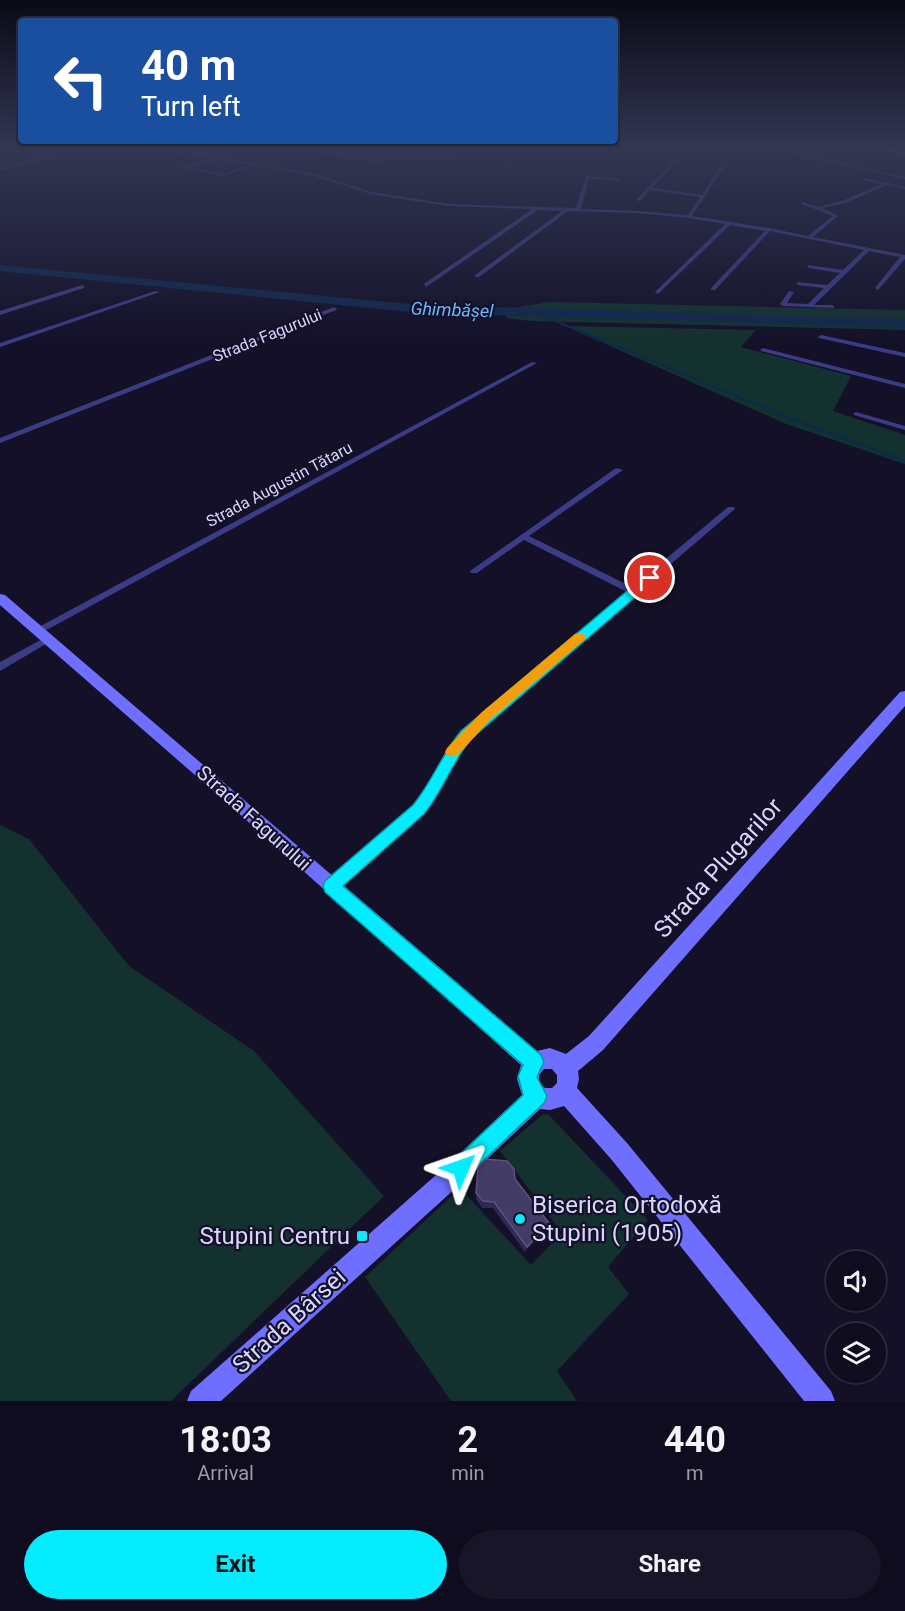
<!DOCTYPE html>
<meta charset="utf-8">
<style>
:root{--surface:#0e0c1e;--page:#171527;--text:#f1f3f6;--muted:#9b9ba4;--line:#2e2c3c;--accent:#04ecfd}
body{margin:0;font-family:Roboto,sans-serif;background:var(--page);color:var(--text);height:100vh;display:flex;flex-direction:column;font-size:22px;white-space:nowrap}
*{box-sizing:border-box;margin:0}
p{font-size:20px;color:var(--muted)}
.icon{flex:none;width:33px;height:33px;fill:none;stroke:currentColor;stroke-width:2;stroke-linecap:round;stroke-linejoin:round}
.map{position:relative;height:1401px;overflow:hidden}
.drawer{display:flex;flex-direction:column;background:var(--surface);flex:1}
.drawer>*{flex:none}
.banner{position:absolute;left:18px;top:18px;width:600px;height:126px;border-radius:6px;box-shadow:0 2px 4px #0004,0 0 0 2px var(--line);background:#1a4fa0;color:#fff;overflow:hidden}
.buttons{position:absolute;left:826px;top:1251px;display:grid;gap:12px}
.buttons a{display:grid;place-items:center;width:60px;height:60px;border-radius:50%;background:var(--surface);box-shadow:0 2px 4px #0004,0 0 0 2px var(--line);font-size:30px}
.pin{position:absolute;display:grid;place-items:center;width:51px;height:51px;color:#fff;margin:-26px;border:3px solid #fff;border-radius:50%;box-shadow:0 2px 6px #0007}
.me{position:absolute;width:66px;margin:-33px;rotate:47deg;stroke-linejoin:round;filter:drop-shadow(0 0 4px #0008)}
.turn{display:flex;align-items:center;gap:21px;height:126px;padding:0 24px;font-size:27px}
.turn .icon{width:78px;height:78px;stroke-width:2.5}
.turn b{display:block;font-size:42px;line-height:51px}
.eta{display:flex;justify-content:space-evenly;align-items:center;height:102px;text-align:center}
.eta b{font-size:36px;font-weight:700;line-height:42px}
.button{display:flex;gap:12px;margin-top:auto;padding:12px 24px}
.button a{flex:1;height:69px;border-radius:36px;background:var(--accent);color:#111;font-size:24px;font-weight:700;line-height:69px;text-align:center}
.button a+a{background:var(--page);color:var(--text)}
.map>svg:first-child{display:block}
.green{fill:#13312f}
.lines{fill:none;stroke-linecap:round;stroke-linejoin:round}
.stream-far1{stroke:#0f284d;stroke-width:2}
.stream{stroke:#0f284d;stroke-width:3}
.river{fill:#0f284d;fill-rule:evenodd}
.street{fill:#3c3b86;fill-rule:evenodd}
.secondary{fill:#6e6ffe;fill-rule:evenodd}
.highway{fill:#fe53aa;fill-rule:evenodd}
.wall{fill:#312955}
.shaded-wall{fill:#1d173b}
.building{fill:#433c67;stroke:#5b547f;stroke-width:1.5}
.route{fill:#04ecfd;stroke:#0399a4;stroke-width:1.5}
.slow{fill:#f59e0b}
.poi-dot{fill:#04ecfd;stroke:#131028;stroke-width:2}
.labels{text-anchor:middle;stroke-width:4.5;stroke-linejoin:round;paint-order:stroke}
.far-street-label{font-size:16px;fill:#dad7ff;stroke:#131028}
.far-water-label{font-size:18px;font-style:italic;fill:#65bcfe;stroke:#131028}
.street-label{font-size:20px;fill:#dad7ff;stroke:#131028}
.near-street-label{font-size:24px;fill:#dad7ff;stroke:#131028}
.near-poi-label{font-size:24px;fill:#dad7ff;stroke:#131028;text-anchor:start}
</style>
<div class="map">
<svg width="905" height="1401" viewBox="0 0 905 1401">
<rect width="100%" height="100%" fill="#131028"/>
<!-- green -->
<path class="green" d="M550,302L905,310V330L531,321L507,318L505,309Z
M565,326L756,330L741,347L851,376L833,411L905,435V464L786,424Z
M0,825L29,839L129,966L254,1051L384,1196L171,1401H0Z
M543,1114L549,1115L648,1220L608,1267L629,1294L557,1371L577,1401H451L365,1277L460,1188L531,1265L562,1233L500,1151Z"/>
<g class="lines">
<!-- stream-far1 -->
<path class="stream-far1" d="M536,313L799,422L900,459
M863,322L872,318"/>
<!-- stream -->
<path class="stream" d="M896,458L905,461"/>
<!-- river -->
<path class="river" d="M0,265L420,305L905,319V327L420,313L0,271Z"/>
<!-- street -->
<path class="street" d="M48,149L223,154L284,149L342,153L372,159L455,154L456,156L372,161L342,155L276,150L224,156L223,158L315,174L372,192L448,204L576,208L586,176L620,179L621,181L589,178L581,209L637,211L688,215L700,197L650,190L640,201L636,200L676,159L677,161L652,188L702,195L721,166L724,167L692,216L769,228L808,236L833,216L802,204V202L818,207L842,201L882,184L863,180L864,178L905,187V189L887,185L845,203L822,208L838,216L813,237L905,255V259L878,290L875,288L900,257L869,251L814,305H832L834,306V308L783,306L780,304L789,291L794,292L787,303L808,304L824,288L798,285L796,282L827,285L840,273L809,268L807,265L843,270L864,250L770,231L715,290H711V288L765,231L730,225L658,294L655,292L656,291L725,224L689,218L637,213L568,211L479,277H475V275L562,211L538,210L426,287L424,284L532,209L448,206L371,194L314,176L255,165L223,176L182,167L219,158L220,156ZM220,160L250,165L223,174L190,167Z
M782,150L905,177V179L783,152Z
M61,151L64,152L0,171V169Z
M82,285L85,287L84,288L0,315V311Z
M155,291L160,292L0,347V343Z
M334,307L337,309L336,310L0,443V438Z
M821,335L905,353V357L819,338L818,337Z
M763,348L905,384V388L761,351L760,350Z
M532,362L537,363L41,633H35L33,631L35,629Z
M856,412L905,426V430L854,415V413Z
M616,468L623,470L529,536L632,587L728,507H734L735,509L490,719L457,753L434,799L423,812L336,890L331,892L326,890L325,886L326,882L415,806L426,793L449,747L482,713L627,592L524,540L477,573H471L470,571Z
M48,636L51,637L53,639L51,641L0,671V662Z"/>
<!-- secondary -->
<path class="secondary" d="M0,594L5,595L537,1051L550,1048L566,1054L589,1036L900,692L905,691V706L603,1050L578,1071L579,1079L577,1088L627,1143L831,1391L835,1401H804L611,1159L564,1106L550,1110L540,1109L469,1176L221,1401H187L191,1391L453,1160L522,1095L517,1079L521,1065L235,810L0,605ZM544,1069H552L557,1075V1083L552,1088H545L539,1083V1075Z"/>
<!-- highway -->
<path class="highway" d="M880,149L905,151V155Z"/>
</g>
<!-- wall -->
<path class="wall" d="M478,1167L515,1179L547,1229L525,1252L493,1208H482L476,1199Z"/>
<!-- shaded-wall -->
<path class="shaded-wall" d="M549,1223L547,1229L525,1252L527,1247Z"/>
<!-- building -->
<path class="building" d="M485,1159L507,1161L514,1169L515,1179L549,1223L527,1247L494,1202L483,1201L476,1193L478,1167Z"/>
<!-- sky -->
<linearGradient id="sky" x2="0" y2="1"><stop stop-color="#0a0916"/><stop offset="0.43" stop-color="#333753"/><stop offset="1" stop-color="#333753" stop-opacity="0"/></linearGradient>
<rect width="905" height="345" fill="url(#sky)"/>
<!-- route -->
<path class="route" d="M650,574L654,575V581L471,739C452,762 443,791 424,814L343,886L541,1055L544,1062L537,1077L547,1096L544,1103L468,1175L461,1178L454,1175L450,1168L454,1160L523,1095L518,1076L523,1065L325,892L323,886L325,881L413,805C432,782 442,754 461,731L646,575Z"/>
<!-- slow -->
<path class="slow" d="M579,633L584,634L586,637L584,640L491,719L457,756H447L445,752L447,748L482,712L575,634Z"/>
<!-- markers -->
<g class="poi-dot">
<circle cx="520" cy="1219" r="6"/>
<rect x="356" y="1230" width="12" height="12" rx="3"/>
</g>
<g class="labels">
<!-- far-street labels -->
<g class="far-street-label">
<text transform="translate(267 335) rotate(-22)" y="6">Strada Fagurului</text>
<text transform="translate(279 484) rotate(-28)" y="6">Strada Augustin Tătaru</text>
</g>
<!-- far-water labels -->
<g class="far-water-label">
<text transform="translate(452 310) rotate(2)" y="6">Ghimbășel</text>
</g>
<!-- street labels -->
<g class="street-label">
<text transform="translate(254 818) rotate(42)" y="7">Strada Fagurului</text>
</g>
<!-- near-street labels -->
<g class="near-street-label">
<text transform="translate(718 868) rotate(-48)" y="8">Strada Plugarilor</text>
<text transform="translate(289 1321) rotate(-42)" y="8">Strada Bârsei</text>
</g>
<!-- near-poi labels -->
<g class="near-poi-label">
<text x="532" y="1213">Biserica Ortodoxă<tspan x="532" dy="28">Stupini (1905)</tspan></text>
<text x="350" y="1244" text-anchor="end">Stupini Centru</text>
</g>
</g>
</svg>
<div class="buttons">
<a><svg class="icon" aria-label="sound" viewBox="0 0 24 24"><path d="M4 9h4l5-4v14l-5-4H4zM17 9q2 3 0 6"/></svg></a>
<a><svg class="icon" aria-label="layers" viewBox="0 0 24 24"><path d="M12 4l9 5-9 5-9-5zM3 14l9 5 9-5"/></svg></a>
</div>
<div class="pin" style="left:650px;top:578px;background:#d93025"><svg class="icon" aria-label="arrive" viewBox="0 0 24 24"><path d="M6 21V4h12l-3 4 3 4H6"/></svg></div>
<svg class="me" style="left:461px;top:1168px" viewBox="-20 -20 40 40"><path d="M0-17L14 15 0 8-14 15z" fill="#04ecfd" stroke="#fff" stroke-width="4"/></svg>
<div class="banner">
<div class="turn"><svg class="icon" aria-label="left" viewBox="0 0 24 24"><path d="M17 20v-9H6M10 6l-5 5 5 5"/></svg><div><b>40 m</b>Turn left</div></div>
</div>
</div>
<section class="drawer">
<div class="eta">
<div><b>18:03</b><p>Arrival</p></div>
<div><b>2</b><p>min</p></div>
<div><b>440</b><p>m</p></div>
</div>
<div class="button"><a>Exit</a><a>Share</a></div>
</section>
